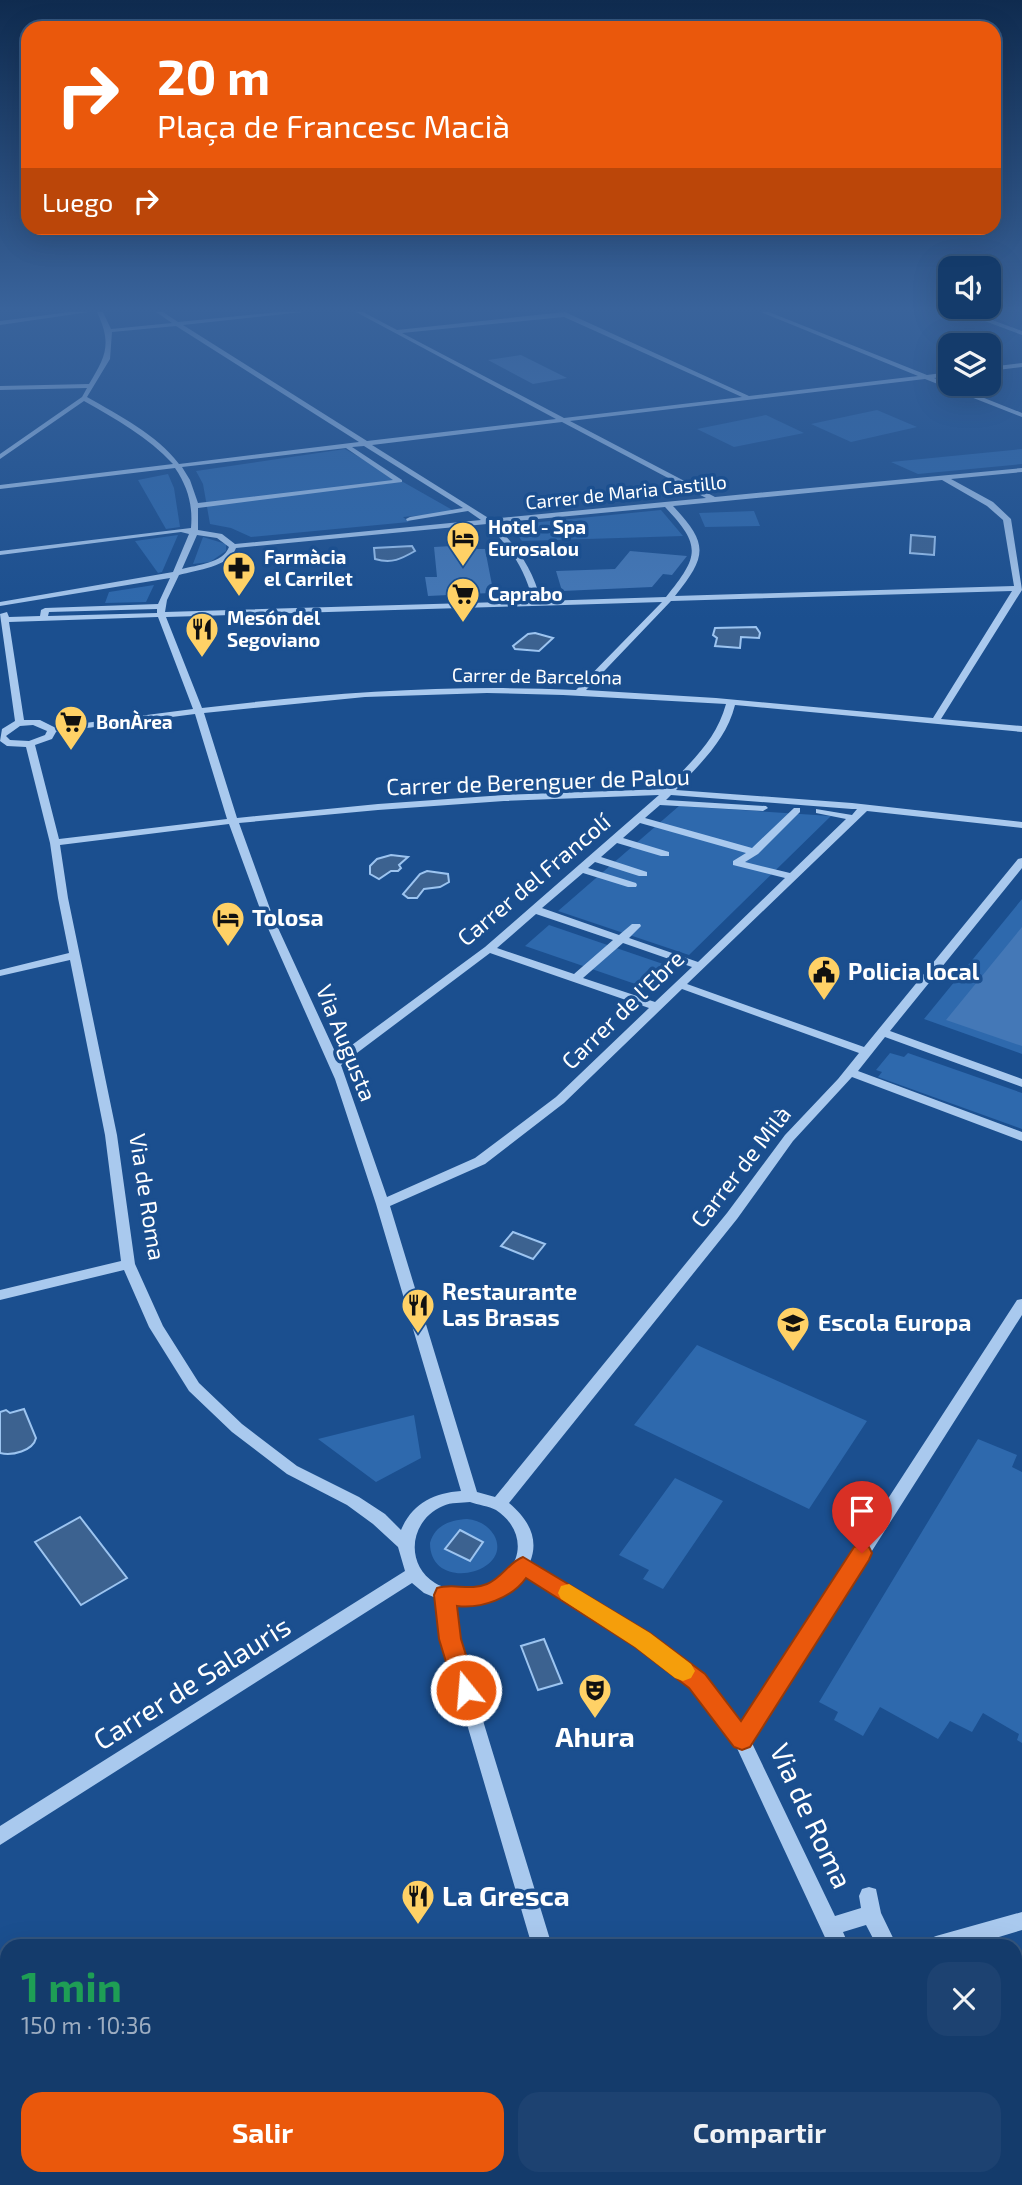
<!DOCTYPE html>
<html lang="es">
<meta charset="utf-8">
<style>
:root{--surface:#143b6b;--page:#1d4271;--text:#f1f3f6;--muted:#9dadc1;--line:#33557e;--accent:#ea580c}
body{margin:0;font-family:"Exo 2",sans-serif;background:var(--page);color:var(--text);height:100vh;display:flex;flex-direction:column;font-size:26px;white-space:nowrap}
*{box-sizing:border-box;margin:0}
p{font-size:23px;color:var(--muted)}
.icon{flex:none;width:38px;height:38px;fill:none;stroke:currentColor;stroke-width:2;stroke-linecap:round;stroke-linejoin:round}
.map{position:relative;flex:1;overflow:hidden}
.side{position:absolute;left:0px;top:1939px;width:1022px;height:247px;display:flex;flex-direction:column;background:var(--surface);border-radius:21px 21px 0 0;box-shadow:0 7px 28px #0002,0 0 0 2px var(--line)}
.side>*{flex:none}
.banner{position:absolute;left:21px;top:21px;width:980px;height:214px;border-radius:21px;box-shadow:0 7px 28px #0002,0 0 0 2px var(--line);background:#ea580c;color:#fff;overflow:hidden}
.buttons{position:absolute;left:938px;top:256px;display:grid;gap:14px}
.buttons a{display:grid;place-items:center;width:63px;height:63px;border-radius:14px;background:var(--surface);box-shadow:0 7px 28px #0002,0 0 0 2px var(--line);font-size:35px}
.pin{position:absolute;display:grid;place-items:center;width:60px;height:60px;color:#fff;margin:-72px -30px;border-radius:50% 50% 50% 0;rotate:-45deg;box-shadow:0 0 7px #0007}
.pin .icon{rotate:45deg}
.me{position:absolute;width:77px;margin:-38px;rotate:343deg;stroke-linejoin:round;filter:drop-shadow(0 0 5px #0008)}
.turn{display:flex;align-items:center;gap:24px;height:147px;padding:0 21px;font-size:32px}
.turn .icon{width:91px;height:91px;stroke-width:2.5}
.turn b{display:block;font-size:49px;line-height:60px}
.then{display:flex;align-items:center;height:66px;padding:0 21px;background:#0003;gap:14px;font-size:26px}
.round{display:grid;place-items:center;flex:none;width:74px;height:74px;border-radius:21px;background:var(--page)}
.head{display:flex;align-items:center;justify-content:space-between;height:119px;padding:0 21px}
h1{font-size:42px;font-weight:700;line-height:52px;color:#1e9e55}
.action{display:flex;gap:14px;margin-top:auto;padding:14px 21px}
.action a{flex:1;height:80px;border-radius:21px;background:var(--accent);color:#fff;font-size:28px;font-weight:700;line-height:80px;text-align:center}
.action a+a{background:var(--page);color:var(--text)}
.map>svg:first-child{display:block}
.green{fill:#2e69ad}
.water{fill:#3c6290;stroke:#9cc4f0;stroke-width:2}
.building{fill:#4478b7}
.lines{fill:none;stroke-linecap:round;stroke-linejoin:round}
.minor{fill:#a9c9ee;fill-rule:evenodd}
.route{fill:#ea580c;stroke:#983908;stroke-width:2}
.slow{fill:#f59e0b}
.labels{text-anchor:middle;stroke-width:7;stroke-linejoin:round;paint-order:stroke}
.far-street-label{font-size:19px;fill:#fff;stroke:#1b4f8f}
.far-poi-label{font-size:19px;font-weight:bold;fill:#fff;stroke:#1b4f8f;text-anchor:start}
.street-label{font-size:23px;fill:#fff;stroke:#1b4f8f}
.poi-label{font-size:23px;font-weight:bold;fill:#fff;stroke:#1b4f8f;text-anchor:start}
.near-street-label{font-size:28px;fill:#fff;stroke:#1b4f8f}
.near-poi-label{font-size:28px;font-weight:bold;fill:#fff;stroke:#1b4f8f}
</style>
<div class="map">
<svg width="1022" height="2185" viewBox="0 0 1022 2185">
<rect width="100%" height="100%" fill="#1b4f8f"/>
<!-- green -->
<path class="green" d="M877,410L917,427L851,442L811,424Z
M766,415L804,433L734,447L697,429Z
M345,449L456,512L403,517L409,522L251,537L231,528L210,524L203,484L196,471Z
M1022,449V464L918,474L891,462Z
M168,474L174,488L180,527L166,529L138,480Z
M661,510L683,536L522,541L510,525Z
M754,511L760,526L705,527L699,513Z
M178,535L162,572L158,573L135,541Z
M203,537L226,544V551L210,562L193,564Z
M154,585L146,602L105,603L109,592Z
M679,806L831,816L689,955L558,911Z
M1022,899V1054L924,1019Z
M549,925L666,965L644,987L525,946Z
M890,1053L904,1057L908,1053L1022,1093V1129L878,1077L882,1072L876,1070Z
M697,1345L867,1421L809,1509L634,1425Z
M414,1415L421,1458L376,1482L318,1439Z
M978,1439L1017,1455L1012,1467L1022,1472V1743L1017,1740L1019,1734L983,1713L972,1732L950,1721L938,1739L880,1707L863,1736L834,1720L838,1712L819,1702Z
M675,1478L723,1501L663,1589L643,1579L649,1570L619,1555Z
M467,1519C478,1520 488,1525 494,1535C515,1573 430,1594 430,1543C435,1525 450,1520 467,1519Z"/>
<!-- water -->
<path class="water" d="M911,535L935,537L934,555L910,553Z
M412,546L415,551C401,559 392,564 375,559L374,548Z
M756,627L760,633L759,638L741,637L740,648L715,646L717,638L713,635L715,628Z
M535,633L553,638L539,651L515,649L513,646L528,634Z
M391,855L408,857L399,865L401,868L398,871H391L379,879L370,874V866L377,859Z
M427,871L448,874L449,882L440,887L424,889L417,898H408L403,894L420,874Z
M513,1232L545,1244L533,1259L501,1246Z
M24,1409L36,1438C33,1451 12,1456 0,1453V1412L6,1410L10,1413Z
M80,1517L127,1578L81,1605L35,1542Z
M460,1530L483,1542L470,1561L445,1549Z
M544,1639L562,1683L538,1690L521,1646Z"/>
<!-- building -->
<path class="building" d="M521,355L567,378L533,384L488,360Z
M471,545H476L477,549H485L492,585H489L490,593L428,596L425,577H437L434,547Z
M630,551L687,556L672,575L663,574L652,587L562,591L556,571L615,569Z
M1022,927V1046L946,1020Z"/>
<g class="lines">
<!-- minor -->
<path class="minor" d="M70,312H89L0,325V321Z
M97,312H103L111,329L172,323L156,312H163L178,322L280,312H303L183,325L367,441L556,419L356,312H363L397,330L565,312L749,396L918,376L761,312H769L927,375L950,372V376L934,378L1022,413V417L925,379L570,421L715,497L1022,468V472L951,479L993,502L1011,519L1022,590L941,719L1022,726V732L735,705C726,741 700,763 676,790L852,803L1022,822V828L867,811L687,984L864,1047L1018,859L1022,858V868L890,1031L1022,1079V1087L885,1037L858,1071L1022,1132V1141L852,1077L793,1141L737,1219L509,1503C527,1518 540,1538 530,1562L649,1635L703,1676L741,1725L1017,1300L1022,1299V1315L751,1741L835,1916L861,1908L859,1896L862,1889L869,1887L876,1889L881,1913L897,1946H877L866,1925L843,1932L849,1946H829L736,1746L691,1686L637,1645L524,1575C510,1600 479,1605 453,1603L458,1639L552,1946H532L442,1639L436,1598L424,1593L412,1583L0,1845V1826L405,1571L398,1547L373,1524L347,1505L287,1474L232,1432L189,1391L149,1327L124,1270L0,1300V1290L121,1261L105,1135L70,960L0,976V970L69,953L58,898L50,843L26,747L7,746L0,741L2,729L15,721L0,614L7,612L9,617L40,616L41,610L45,608L158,604L170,578L0,606V602L173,572L189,534L181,532L0,555V551L191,528C193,506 188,487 175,468L0,489V485L173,464C148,437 116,419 84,401L0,459V454L82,397L87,388L0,390V386L89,384C106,356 112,344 97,312ZM564,317L742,397L564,418L402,333ZM176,326L359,442L179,464C156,434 120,416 87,397L110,359L112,332ZM562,422L706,498L490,519L372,445ZM364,446L463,508L410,517L406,519L407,521L468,511L481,520L235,544L222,534L198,530V508L402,482V480L352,447ZM346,448L393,480L198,503L190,480L182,467ZM942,480L987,506L1003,520L1014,586L675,596C707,556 709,544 673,506ZM665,507C702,546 699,556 666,597L541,601C533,569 517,547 494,523ZM487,524C511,549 524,567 533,601L165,612L167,600L179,575C197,570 229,567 236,548ZM197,535L217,538L229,547C223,563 197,565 182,569ZM1012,591L933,718L716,698L586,690L671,601ZM662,602L576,690C451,684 326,693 202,708L166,617ZM157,609V613L48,616L49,612ZM158,617L193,709L54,727L40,720H24L9,622ZM487,693L563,695L726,704C716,741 691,761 666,789L504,795L378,804L237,818L204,713L365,697ZM195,714L227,819L59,839L35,745L52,739L56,732ZM33,725L47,731L45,735L29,741L10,740L6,736L20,726ZM659,795L485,947L337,1056L273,917L239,823L378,810L504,801ZM671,795L852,809H857L852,815L816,809V813L846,819L790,873L745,862L758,854L800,812V808H794L752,848L645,818L660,805L763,811L768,808L766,806L666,800ZM640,823L746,853L733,861V865L785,878L698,962L629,938L641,926L640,924H632L619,935L542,908L583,873L628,887H636L637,885L636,883L588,868L595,862L639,876H647V872L601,857L617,843L661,856H669V852L623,838ZM229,824L263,917L335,1079L376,1204L461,1491C433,1493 412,1504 401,1530L385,1514L359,1497L297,1466L242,1424L199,1383L163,1326L135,1264L117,1135L68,898L60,845ZM536,914L613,940L574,974L497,948ZM623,943L692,967L655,1002L583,978ZM490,953L649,1008L556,1097L475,1158L387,1197L341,1065ZM682,989L859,1053L838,1079L785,1135L727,1213L495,1497L477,1492L390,1206L485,1164L564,1103ZM470,1502C478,1505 489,1506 496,1510C522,1527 526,1558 501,1578C489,1587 477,1591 461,1589C452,1589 443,1588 435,1583C404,1563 410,1520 443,1506C451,1502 462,1503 470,1502Z
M961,312H970L1022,331V335Z
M1022,363V367L989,371V367Z
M1022,1912V1930L969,1946H926L929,1939L936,1936Z
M318,2179H359L356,2185H315Z
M600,2179H622L624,2185H602Z
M938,2179H960L963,2185H941Z"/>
</g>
<!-- sky -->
<linearGradient id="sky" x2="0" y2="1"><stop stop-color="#0f2b4f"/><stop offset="0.5" stop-color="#39639b"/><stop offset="1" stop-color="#39639b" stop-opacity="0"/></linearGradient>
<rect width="1022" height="618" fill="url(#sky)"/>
<!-- route -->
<path class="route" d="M862,1545L869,1547L872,1553L869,1560L750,1747L742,1750L734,1747L689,1688L635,1647L526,1578C512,1598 481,1609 457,1606L461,1639L477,1690L474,1698L466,1700L457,1698L439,1639L434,1595L437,1588C453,1583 470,1591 487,1584C502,1578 509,1562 523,1557L650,1633L705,1674L741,1721L854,1547Z"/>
<!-- slow -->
<path class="slow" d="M569,1584L650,1633L691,1664L695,1671L691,1678L683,1681L675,1678L635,1647L561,1599L558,1593L561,1586Z"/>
<!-- icons -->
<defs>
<symbol id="hotel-pin" viewBox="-11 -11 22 30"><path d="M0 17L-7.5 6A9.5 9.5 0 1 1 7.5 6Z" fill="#ffd166" stroke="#1b4f8f"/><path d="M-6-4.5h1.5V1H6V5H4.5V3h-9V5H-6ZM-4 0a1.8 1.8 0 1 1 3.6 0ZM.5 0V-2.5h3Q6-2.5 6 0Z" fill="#111"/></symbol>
<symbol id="pharmacy-pin" viewBox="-11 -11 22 30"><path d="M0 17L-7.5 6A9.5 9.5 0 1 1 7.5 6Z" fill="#ffd166" stroke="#1b4f8f"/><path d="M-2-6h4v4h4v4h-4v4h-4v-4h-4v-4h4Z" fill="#111"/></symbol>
<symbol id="supermarket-pin" viewBox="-11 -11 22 30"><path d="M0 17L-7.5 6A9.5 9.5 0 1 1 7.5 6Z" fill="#ffd166" stroke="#1b4f8f"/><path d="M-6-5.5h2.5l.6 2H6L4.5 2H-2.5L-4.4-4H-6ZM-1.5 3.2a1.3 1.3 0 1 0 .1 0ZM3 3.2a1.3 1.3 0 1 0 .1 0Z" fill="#111"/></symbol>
<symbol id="restaurant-pin" viewBox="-11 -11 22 30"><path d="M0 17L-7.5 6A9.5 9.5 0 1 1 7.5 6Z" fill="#ffd166" stroke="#1b4f8f"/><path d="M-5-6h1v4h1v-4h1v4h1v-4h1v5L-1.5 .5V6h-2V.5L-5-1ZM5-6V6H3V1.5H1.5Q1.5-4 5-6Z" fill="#111"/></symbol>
<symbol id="civic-pin" viewBox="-11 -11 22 30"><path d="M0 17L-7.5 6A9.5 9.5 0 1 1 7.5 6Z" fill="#ffd166" stroke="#1b4f8f"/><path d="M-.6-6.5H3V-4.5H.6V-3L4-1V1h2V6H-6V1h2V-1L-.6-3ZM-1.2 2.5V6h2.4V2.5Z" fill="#111"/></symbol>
<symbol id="school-pin" viewBox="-11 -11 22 30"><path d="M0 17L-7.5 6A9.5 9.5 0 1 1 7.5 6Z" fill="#ffd166" stroke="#1b4f8f"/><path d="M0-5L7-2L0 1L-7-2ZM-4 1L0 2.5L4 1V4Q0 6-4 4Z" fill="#111"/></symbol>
<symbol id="theatre-pin" viewBox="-11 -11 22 30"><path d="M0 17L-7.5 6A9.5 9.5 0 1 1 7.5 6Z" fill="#ffd166" stroke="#1b4f8f"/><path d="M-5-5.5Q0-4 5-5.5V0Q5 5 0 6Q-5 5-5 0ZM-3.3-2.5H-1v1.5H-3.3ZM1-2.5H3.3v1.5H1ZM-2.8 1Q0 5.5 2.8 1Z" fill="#111"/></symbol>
</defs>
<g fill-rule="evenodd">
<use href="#hotel-pin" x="444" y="519" width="38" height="52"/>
<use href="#pharmacy-pin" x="220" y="549" width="38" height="52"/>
<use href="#supermarket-pin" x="444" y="575" width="38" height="52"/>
<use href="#restaurant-pin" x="183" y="610" width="38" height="52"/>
<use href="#supermarket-pin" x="52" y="703" width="38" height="52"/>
<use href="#hotel-pin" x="209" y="899" width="38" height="52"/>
<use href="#civic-pin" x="805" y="953" width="38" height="52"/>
<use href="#restaurant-pin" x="399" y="1286" width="38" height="52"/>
<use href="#school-pin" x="774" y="1304" width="38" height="52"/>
<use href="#theatre-pin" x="576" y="1671" width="38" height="52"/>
<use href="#restaurant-pin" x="399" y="1877" width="38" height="52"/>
</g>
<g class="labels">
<!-- far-street labels -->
<g class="far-street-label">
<text transform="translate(626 492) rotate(-6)" y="7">Carrer de Maria Castillo</text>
<text transform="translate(537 676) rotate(1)" y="7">Carrer de Barcelona</text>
</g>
<!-- far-poi labels -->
<g class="far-poi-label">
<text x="488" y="534">Hotel - Spa<tspan x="488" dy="22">Eurosalou</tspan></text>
<text x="264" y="564">Farmàcia<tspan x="264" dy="22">el Carrilet</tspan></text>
<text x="488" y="601">Caprabo</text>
<text x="227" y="625">Mesón del<tspan x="227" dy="22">Segoviano</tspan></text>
<text x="96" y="729">BonÀrea</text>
</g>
<!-- street labels -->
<g class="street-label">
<text transform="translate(538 782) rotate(-2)" y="8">Carrer de Berenguer de Palou</text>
<text transform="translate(534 880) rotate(-40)" y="8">Carrer del Francolí</text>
<text transform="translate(623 1010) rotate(-44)" y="8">Carrer de l'Ebre</text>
<text transform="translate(346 1043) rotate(68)" y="8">Via Augusta</text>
<text transform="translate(741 1167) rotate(-52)" y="8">Carrer de Milà</text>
<text transform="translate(147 1197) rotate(81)" y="8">Via de Roma</text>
</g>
<!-- poi labels -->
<g class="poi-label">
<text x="252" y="926">Tolosa</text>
<text x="848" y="980">Policia local</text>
<text x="442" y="1300">Restaurante<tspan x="442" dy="26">Las Brasas</tspan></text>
<text x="818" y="1331">Escola Europa</text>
</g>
<!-- near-street labels -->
<g class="near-street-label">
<text transform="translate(192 1683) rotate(-32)" y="10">Carrer de Salauris</text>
<text transform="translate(811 1816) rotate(65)" y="10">Via de Roma</text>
</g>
<!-- near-poi labels -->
<g class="near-poi-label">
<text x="595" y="1747">Ahura</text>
<text x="442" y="1906" text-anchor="start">La Gresca</text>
</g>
</g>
</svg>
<div class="buttons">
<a><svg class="icon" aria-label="sound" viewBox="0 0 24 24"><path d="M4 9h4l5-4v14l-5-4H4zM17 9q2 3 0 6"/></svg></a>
<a><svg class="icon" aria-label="layers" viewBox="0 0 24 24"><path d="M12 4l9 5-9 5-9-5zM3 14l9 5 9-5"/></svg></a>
</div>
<div class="pin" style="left:862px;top:1553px;background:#d93025"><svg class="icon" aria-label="arrive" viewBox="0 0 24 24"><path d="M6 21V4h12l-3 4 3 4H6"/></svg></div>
<svg class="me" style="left:466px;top:1690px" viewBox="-20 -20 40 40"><circle r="17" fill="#ea580c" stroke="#fff" stroke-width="3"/><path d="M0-11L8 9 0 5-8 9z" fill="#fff"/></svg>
<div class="banner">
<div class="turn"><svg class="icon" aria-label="right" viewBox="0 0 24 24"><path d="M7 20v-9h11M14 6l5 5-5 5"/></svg><div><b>20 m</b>Plaça de Francesc Macià</div></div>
<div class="then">Luego<svg class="icon" aria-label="right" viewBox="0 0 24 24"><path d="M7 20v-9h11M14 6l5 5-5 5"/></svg></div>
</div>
<section class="side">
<div class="head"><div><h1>1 min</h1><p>150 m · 10:36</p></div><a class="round"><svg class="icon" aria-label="close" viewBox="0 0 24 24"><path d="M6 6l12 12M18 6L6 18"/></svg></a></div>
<div class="action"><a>Salir</a><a>Compartir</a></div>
</section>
</div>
